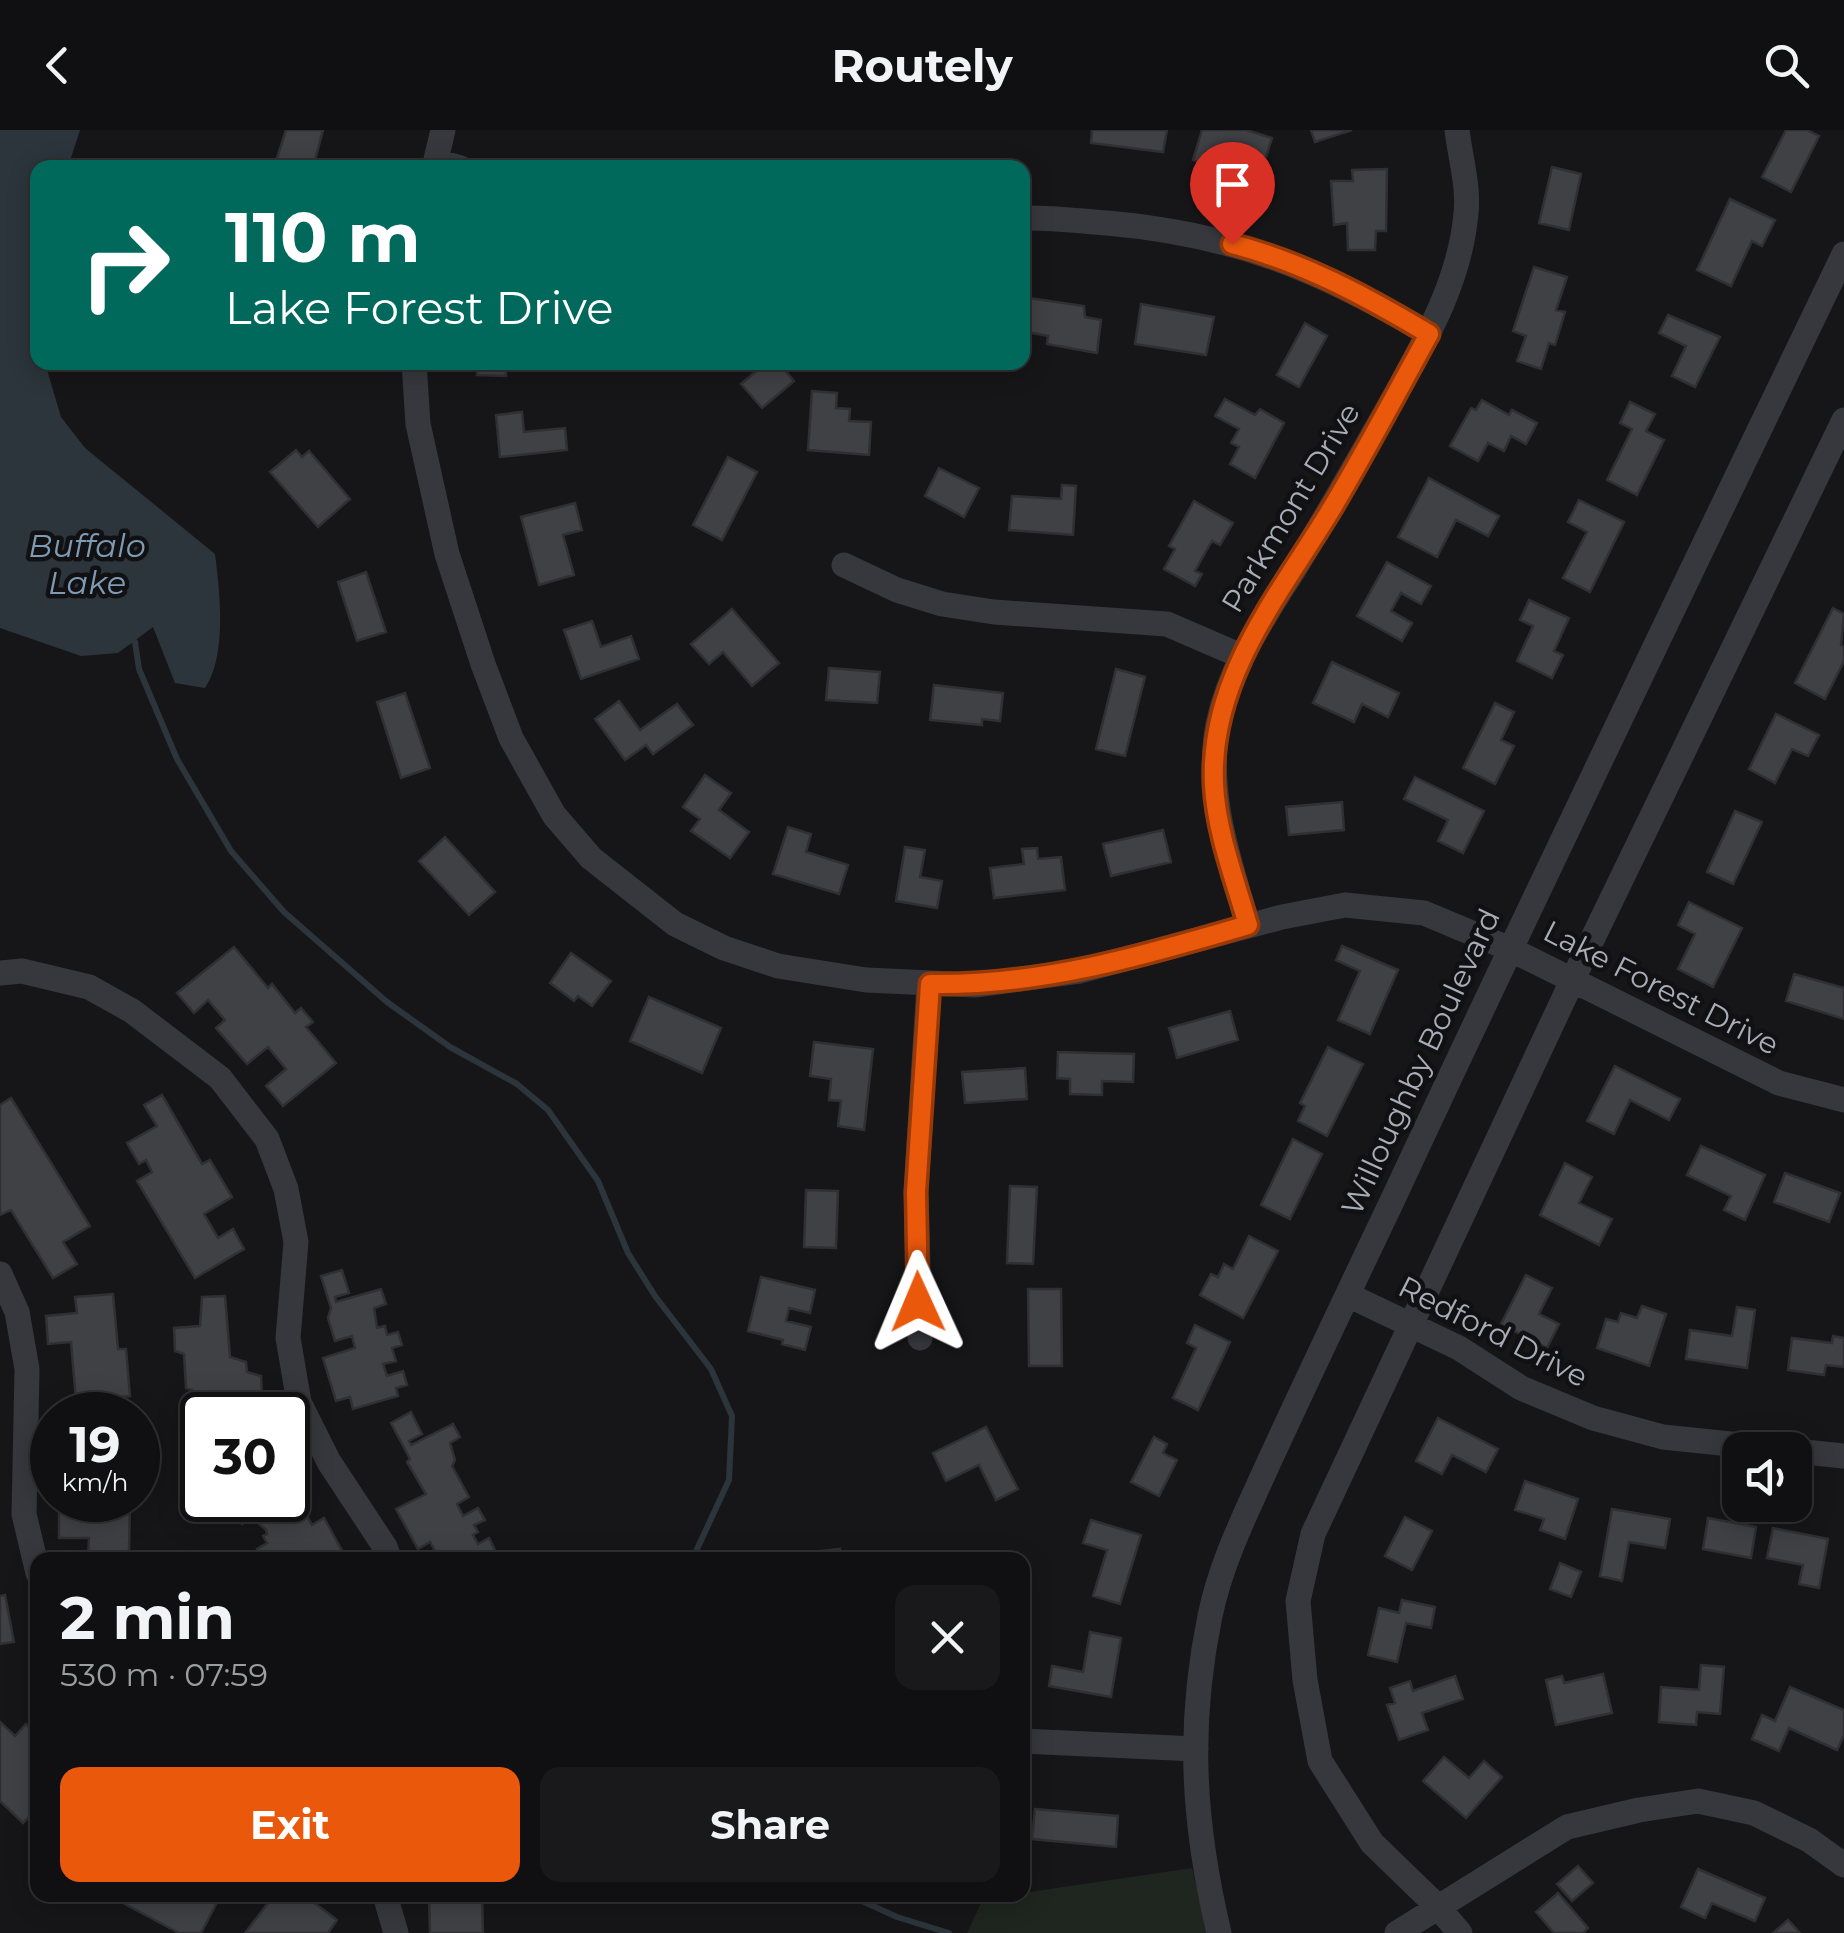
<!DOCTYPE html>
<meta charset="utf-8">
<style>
:root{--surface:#101012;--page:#19191b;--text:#f1f3f6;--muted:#9c9d9f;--line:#303032;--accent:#ea580c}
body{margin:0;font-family:Montserrat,sans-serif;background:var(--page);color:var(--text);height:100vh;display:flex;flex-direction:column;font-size:38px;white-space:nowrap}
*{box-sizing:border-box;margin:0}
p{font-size:32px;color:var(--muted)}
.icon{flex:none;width:55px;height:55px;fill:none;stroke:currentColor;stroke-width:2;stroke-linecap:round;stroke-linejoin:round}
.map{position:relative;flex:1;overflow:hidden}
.drawer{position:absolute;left:30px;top:1422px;width:1000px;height:350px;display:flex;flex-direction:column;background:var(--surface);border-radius:20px;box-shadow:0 5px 25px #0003,0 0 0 2px var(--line)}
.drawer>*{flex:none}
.guide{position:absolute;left:30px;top:30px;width:1000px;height:210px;border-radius:20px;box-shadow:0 5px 25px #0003,0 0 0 2px var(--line);background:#00695c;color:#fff;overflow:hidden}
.tools{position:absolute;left:1722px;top:1302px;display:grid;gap:20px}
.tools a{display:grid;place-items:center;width:90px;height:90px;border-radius:20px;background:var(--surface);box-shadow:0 5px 25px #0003,0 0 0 2px var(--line);font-size:50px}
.speed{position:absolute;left:30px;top:1262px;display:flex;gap:20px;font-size:50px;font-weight:700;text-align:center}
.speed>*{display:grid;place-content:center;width:130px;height:130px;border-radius:50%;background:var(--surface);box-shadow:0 5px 25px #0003,0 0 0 2px var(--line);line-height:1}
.speed small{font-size:25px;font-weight:400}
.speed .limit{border:5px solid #111;border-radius:15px;background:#fff;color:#111}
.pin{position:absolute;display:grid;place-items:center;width:85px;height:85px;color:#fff;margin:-102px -42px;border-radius:50% 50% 50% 0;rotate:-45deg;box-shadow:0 0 10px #0007}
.pin .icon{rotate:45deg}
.me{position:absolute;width:110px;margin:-55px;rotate:359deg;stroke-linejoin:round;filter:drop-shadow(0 0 8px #0008)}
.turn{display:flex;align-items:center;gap:35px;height:210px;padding:0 30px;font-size:45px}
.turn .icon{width:130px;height:130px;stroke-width:2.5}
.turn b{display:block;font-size:70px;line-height:85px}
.round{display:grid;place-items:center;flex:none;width:105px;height:105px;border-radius:20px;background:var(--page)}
.summary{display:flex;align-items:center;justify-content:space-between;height:170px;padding:0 30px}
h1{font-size:60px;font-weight:700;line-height:75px}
.primary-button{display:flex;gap:20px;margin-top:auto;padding:20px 30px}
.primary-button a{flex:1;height:115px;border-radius:20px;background:var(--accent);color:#fff;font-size:40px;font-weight:700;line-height:115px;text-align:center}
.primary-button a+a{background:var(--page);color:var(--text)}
header{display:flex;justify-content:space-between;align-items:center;height:130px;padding:0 30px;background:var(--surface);font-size:45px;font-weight:700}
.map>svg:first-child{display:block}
.green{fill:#1e261f}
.water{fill:#2c353c}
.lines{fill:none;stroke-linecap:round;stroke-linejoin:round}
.stream{stroke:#2c353c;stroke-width:6}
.building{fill:#404145;stroke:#303034;stroke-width:2.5}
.minor{stroke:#37383d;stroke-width:25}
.route-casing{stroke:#983908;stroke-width:25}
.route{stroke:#ea580c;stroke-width:18}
.labels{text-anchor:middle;stroke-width:9;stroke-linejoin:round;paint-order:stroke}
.street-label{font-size:30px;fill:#a8adb8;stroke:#111113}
.water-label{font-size:32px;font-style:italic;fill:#7f9bb3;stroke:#111113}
</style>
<header><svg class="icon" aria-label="back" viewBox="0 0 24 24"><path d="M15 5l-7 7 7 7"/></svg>Routely<svg class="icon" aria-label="search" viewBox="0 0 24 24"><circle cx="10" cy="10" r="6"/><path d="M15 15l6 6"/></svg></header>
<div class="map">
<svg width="1844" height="1803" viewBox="0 0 1844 1803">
<rect width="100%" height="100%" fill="#161618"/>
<!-- green -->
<path class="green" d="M1192,1738L1208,1803H967L983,1769Z"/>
<!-- water -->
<path class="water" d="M0,0H80L68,37L38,38L35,169L38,232L45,233L61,287L85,318L215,424C220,462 227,525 205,558L175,553L153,497L118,523L81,526L0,498Z"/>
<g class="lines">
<!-- stream -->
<path class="stream" d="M129,506L135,512L139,539L177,629L231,721L284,782L387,872L450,917L517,954L548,980L598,1051L628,1123L655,1166L711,1239L732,1286L729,1350L692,1430
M849,1765L897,1787L949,1803"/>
</g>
<!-- building -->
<path class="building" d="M286,0H323L313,38L277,28Z
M1092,0H1167L1163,22L1091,13Z
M1202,0H1246L1272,8L1258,52L1193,30Z
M1311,0H1352L1315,12Z
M1786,0H1807L1819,6L1791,62L1762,47Z
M1552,37L1581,44L1569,100L1539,93Z
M1387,39L1386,101H1376L1375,120H1348L1347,93L1334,95L1331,51H1353L1352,40Z
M1730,69L1775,90L1762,116L1752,111L1731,156L1697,140Z
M1534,137L1567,147L1556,180L1565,182L1555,215L1549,213L1541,239L1517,231L1526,206L1513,201Z
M1022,167L1084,176L1085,187L1101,190L1097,223L1047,214L1048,206L1022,201Z
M1141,174L1214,187L1206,225L1135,214Z
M1668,185L1720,207L1695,257L1672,246L1686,216L1659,203Z
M1305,193L1327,206L1299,257L1277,245Z
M477,232H506V246L477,245Z
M767,232H778L794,251L762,278L741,254Z
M812,261L837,263L836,278L850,279L849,291L871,292L869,325L808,320Z
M1225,269L1255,285L1260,279L1284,293L1255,348L1230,334L1239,317L1231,313L1239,299L1215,286Z
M1482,270L1509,285L1512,280L1537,293L1526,314L1511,306L1504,321L1488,313L1478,331L1450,316L1471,278L1476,280Z
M1630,272L1655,284L1646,301L1664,310L1637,365L1607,350L1632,299L1620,293Z
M522,282L524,302L565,298L567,320L500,327L496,285Z
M296,320L302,327L309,321L350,369L318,397L270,342Z
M728,327L757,342L722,410L693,395Z
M939,338L979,358L964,387L925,366Z
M1429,348L1499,386L1488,406L1456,390L1437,427L1398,407Z
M1062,355L1076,356L1073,405L1009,400L1012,366L1061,369Z
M1579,370L1624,392L1590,462L1563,448L1587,402L1568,392Z
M1194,371L1233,393L1220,415L1212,411L1195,441L1202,444L1195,456L1164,439L1175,419L1169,416Z
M575,373L582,400L563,405L574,445L539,455L521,387Z
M1387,432L1431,456L1421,474L1401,463L1391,481L1412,493L1402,511L1357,486Z
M366,442L386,502L357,511L338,452Z
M1529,470L1569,488L1554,521L1563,525L1552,548L1517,531L1533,496L1520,490Z
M1833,478L1844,484L1841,515L1844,517V531L1825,569L1795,553Z
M732,479L779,533L752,556L723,522L709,534L691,514Z
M592,491L601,517L631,506L639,529L581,549L564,500Z
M1332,532L1399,563L1388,587L1362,574L1354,592L1313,573Z
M829,538L880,542L877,573L826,570Z
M1116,539L1145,547L1125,626L1096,619Z
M934,555L1003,563L1000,591L982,589V595L930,590Z
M405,563L430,638L401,648L377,572Z
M619,571L640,600L677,574L693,595L653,624L646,615L625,630L595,589Z
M1495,573L1514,582L1501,610L1514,616L1495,654L1463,638Z
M1776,584L1819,605L1808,626L1792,619L1775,653L1749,639Z
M705,645L731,663L719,680L749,702L730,728L691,701L700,689L683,677Z
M1415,647L1484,681L1463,723L1438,711L1448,690L1404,669Z
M1342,672L1344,700L1289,705L1286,677Z
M1735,681L1762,692L1733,754L1707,742Z
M788,697L811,704L806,722L848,735L839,764L773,744Z
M1163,700L1171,732L1111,746L1103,714Z
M445,707L495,762L469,785L419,731Z
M905,717L925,720L920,747L942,751L937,778L896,771Z
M1037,718L1038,729L1061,727L1065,760L994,768L990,738L1024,734L1022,719Z
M1689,772L1742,798L1713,857L1678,839L1695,804L1678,795Z
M1342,816L1398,840L1370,904L1338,890L1360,841L1336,830Z
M234,817L268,858L272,854L295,883L301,878L313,892L306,897L336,933L283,976L266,956L286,939L268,917L247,934L216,898L225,890L208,870L194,883L177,863Z
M571,823L611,851L592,876L578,866L574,871L550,853Z
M1794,844L1844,858V889L1786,871Z
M649,867L721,898L702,943L630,911Z
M1230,881L1238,910L1177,928L1169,898Z
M814,912L873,919L864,1000L838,996L841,971L829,970L831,949L810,946Z
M1328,917L1363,934L1327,1006L1298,991L1305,976L1300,973Z
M1058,922L1134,924L1133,952L1102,951V965L1070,964V949L1057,948Z
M1615,936L1680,969L1669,990L1630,970L1614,1004L1587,991Z
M1025,938L1027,969L965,973L962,942Z
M162,965L202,1034L210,1030L232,1067L204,1084L218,1108L233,1099L244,1119L195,1148L137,1051L152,1042L146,1030L139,1034L127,1013L157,996L144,975Z
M11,968L90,1096L63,1112L77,1134L53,1148L11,1080L0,1085V975Z
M1293,1009L1322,1024L1290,1089L1261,1075Z
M1701,1016L1765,1045L1745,1090L1724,1080L1731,1066L1687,1045Z
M1565,1033L1592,1047L1579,1073L1612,1089L1599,1115L1540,1085Z
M1785,1043L1840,1063L1829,1092L1774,1072Z
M1010,1056L1037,1057L1033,1134L1007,1133Z
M806,1060L838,1061L836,1118L804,1117Z
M1249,1106L1278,1121L1243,1188L1200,1165L1211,1144L1218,1147L1224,1134L1233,1139Z
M342,1140L349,1163L335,1167L336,1172L381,1159L386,1174L374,1178L377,1198L385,1196L387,1205L398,1202L402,1215L392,1218L396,1231L383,1234L387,1246L403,1241L407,1255L396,1258L398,1266L353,1279L350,1267L336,1271L323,1228L355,1218L352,1206L335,1211L328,1188L331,1178L321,1146Z
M1526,1145L1552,1158L1539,1184L1559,1194L1547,1218L1501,1194Z
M761,1147L815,1160L810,1183L789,1178L786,1191L811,1197L805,1220L782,1214L783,1210L748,1201Z
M1028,1159H1061L1062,1236H1029Z
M113,1164L118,1219H126L130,1266L76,1271L71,1212L48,1214L46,1186L77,1183L75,1167Z
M225,1166L230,1227L246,1232L247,1242L261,1246L263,1285H202V1305H194L193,1295L182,1292L192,1260L186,1258L184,1224L175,1221L174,1198L200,1196L202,1167Z
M1642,1176L1666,1184L1649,1236L1597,1218L1606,1189L1618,1192L1621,1183L1637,1188Z
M1737,1177L1755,1180L1747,1238L1686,1229L1690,1200L1732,1206Z
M1195,1195L1230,1212L1198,1280L1173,1268L1196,1218L1187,1213Z
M1833,1206L1844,1208V1237L1826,1235L1824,1245L1788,1240L1792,1208L1832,1213Z
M411,1282L422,1304L409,1311L411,1315L453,1294L460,1307L450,1313L455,1330L452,1336L469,1367L457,1374L463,1386L478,1378L485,1390L474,1395L478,1402L473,1405L478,1414L489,1408L496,1422L485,1428L487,1430H440L430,1412L418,1419L396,1379L426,1364L407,1332L410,1329L391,1293Z
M1438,1288L1498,1319L1486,1342L1452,1325L1442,1344L1416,1331Z
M986,1297L1018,1359L996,1370L979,1335L946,1351L933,1323Z
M1154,1307L1167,1314L1163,1323L1177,1330L1159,1366L1131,1352Z
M1525,1351L1578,1369L1565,1409L1540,1400L1544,1389L1515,1380Z
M293,1363L312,1395L324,1388L345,1426L339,1430H280L276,1424L264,1430L257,1419L267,1413L263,1406L267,1404L266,1400L253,1388L242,1394L234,1381L253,1370H288V1365Z
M59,1370H130L129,1422H144V1430H88L89,1408H59Z
M1612,1379L1670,1389L1665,1418L1629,1412L1622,1451L1600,1446Z
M1405,1387L1432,1401L1412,1440L1385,1426Z
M1708,1388L1756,1397L1751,1428L1703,1419Z
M1091,1390L1141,1405L1120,1474L1093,1466L1107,1420L1083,1413Z
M1773,1398L1828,1409L1819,1458L1799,1454L1803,1435L1767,1428Z
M840,1419L841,1427L851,1426L852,1430H786L785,1425Z
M1560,1433L1581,1442L1571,1467L1550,1459Z
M5,1465L14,1512L0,1514V1466Z
M1402,1470L1435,1477L1431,1498L1406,1493L1397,1532L1368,1525L1379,1478L1399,1483Z
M1090,1502L1121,1508L1111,1567L1049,1556L1052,1536L1083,1542Z
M1701,1535L1724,1537L1720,1584L1697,1582L1696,1595L1659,1592L1661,1557L1699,1560Z
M1603,1544L1612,1583L1556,1595L1546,1550L1562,1546L1564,1553Z
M1455,1546L1463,1569L1422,1583L1428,1600L1399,1610L1387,1575L1395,1573L1390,1558L1410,1551L1413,1561Z
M1790,1557L1844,1580V1605L1837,1620L1789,1598L1779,1621L1752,1609L1762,1585L1775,1591Z
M0,1592L15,1606L26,1594L38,1606V1678L23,1693L0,1671Z
M1444,1627L1469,1648L1484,1631L1502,1647L1466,1688L1423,1651Z
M1035,1679L1118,1686L1116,1717L1032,1709Z
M1578,1736L1593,1753L1572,1771L1557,1754Z
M1698,1739L1765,1768L1755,1791L1712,1773L1705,1788L1681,1777Z
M1558,1763L1588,1798L1583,1803H1554L1536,1782Z
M108,1765H221L201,1803H179Z
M274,1765L291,1768L293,1765H304L337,1790L328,1803H245Z
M429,1765H482L483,1803H430Z
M1788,1790L1800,1803H1773Z"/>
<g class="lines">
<!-- minor -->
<path class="minor" d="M436,31L461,38
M434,38L443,0
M1022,88C1050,87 1079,91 1107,93C1234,104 1320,139 1429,204
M414,232L418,294L447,424L483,534L511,608L554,685L591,728L675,794L724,818L778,836L866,850L975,855L1080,841L1282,787L1345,775L1424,783L1510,819L1779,953L1844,970
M844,435L897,460L942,474L994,482L1167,494L1241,526
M1248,795C1229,730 1205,662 1218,594C1230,536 1264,487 1295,438C1327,386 1357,333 1387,280C1421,218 1460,155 1466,83C1469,57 1460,26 1457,0
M0,843L22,841L89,857L132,881L220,948L267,1009L286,1059L296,1112L288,1208L299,1272L329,1332L385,1417L390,1430
M0,1144L17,1182L27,1239L24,1384L38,1443
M1348,1165L1459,1218L1521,1258L1593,1288L1663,1307L1788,1320
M920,1208L916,1061L929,854
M1795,1321L1844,1326
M1022,1611L1196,1619
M385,1765L396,1803
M1219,1803C1193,1693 1187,1597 1210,1486C1221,1432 1247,1381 1269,1332C1310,1243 1352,1155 1394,1067C1541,751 1693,438 1844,124
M1397,1803L1567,1697L1639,1680L1698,1671L1754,1683L1809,1710L1844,1735
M1460,1803L1437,1776L1372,1713L1320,1631L1305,1550L1298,1471L1313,1404L1572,851L1844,290"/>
</g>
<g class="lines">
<defs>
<path id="route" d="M918,1172L916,1062L930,854C1040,856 1143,826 1248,795C1235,750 1216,701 1214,654C1209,548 1280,464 1332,378C1366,321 1397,262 1429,204C1367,167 1303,132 1232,114"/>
</defs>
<!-- route casing -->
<use href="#route" class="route-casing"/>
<!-- route -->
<use href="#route" class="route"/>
</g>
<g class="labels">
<!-- street labels -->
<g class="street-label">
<text transform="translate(1291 378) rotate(-59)" y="10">Parkmont Drive</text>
<text transform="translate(1661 858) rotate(27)" y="10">Lake Forest Drive</text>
<text transform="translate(1421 932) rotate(-65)" y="10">Willoughby Boulevard</text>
<text transform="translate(1493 1202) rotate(27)" y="10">Redford Drive</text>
</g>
<!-- water labels -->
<g class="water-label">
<text x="87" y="427">Buffalo<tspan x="87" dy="37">Lake</tspan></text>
</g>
</g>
</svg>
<div class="tools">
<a><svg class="icon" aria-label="sound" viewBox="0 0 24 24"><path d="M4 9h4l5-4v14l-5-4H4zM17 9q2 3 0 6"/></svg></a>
</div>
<div class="speed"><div>19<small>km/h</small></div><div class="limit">30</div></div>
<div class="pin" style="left:1232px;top:114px;background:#d93025"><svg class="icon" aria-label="arrive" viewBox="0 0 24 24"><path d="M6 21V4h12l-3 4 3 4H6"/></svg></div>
<svg class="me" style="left:918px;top:1172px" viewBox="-20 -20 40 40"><path d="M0-17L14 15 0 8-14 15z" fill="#ea580c" stroke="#fff" stroke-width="4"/></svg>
<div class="guide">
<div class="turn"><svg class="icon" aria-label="right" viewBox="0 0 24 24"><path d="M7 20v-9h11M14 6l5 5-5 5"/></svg><div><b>110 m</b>Lake Forest Drive</div></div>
</div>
<section class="drawer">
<div class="summary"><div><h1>2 min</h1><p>530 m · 07:59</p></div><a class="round"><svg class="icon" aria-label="close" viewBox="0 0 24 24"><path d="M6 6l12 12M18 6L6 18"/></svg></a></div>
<div class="primary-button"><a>Exit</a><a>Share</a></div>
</section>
</div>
